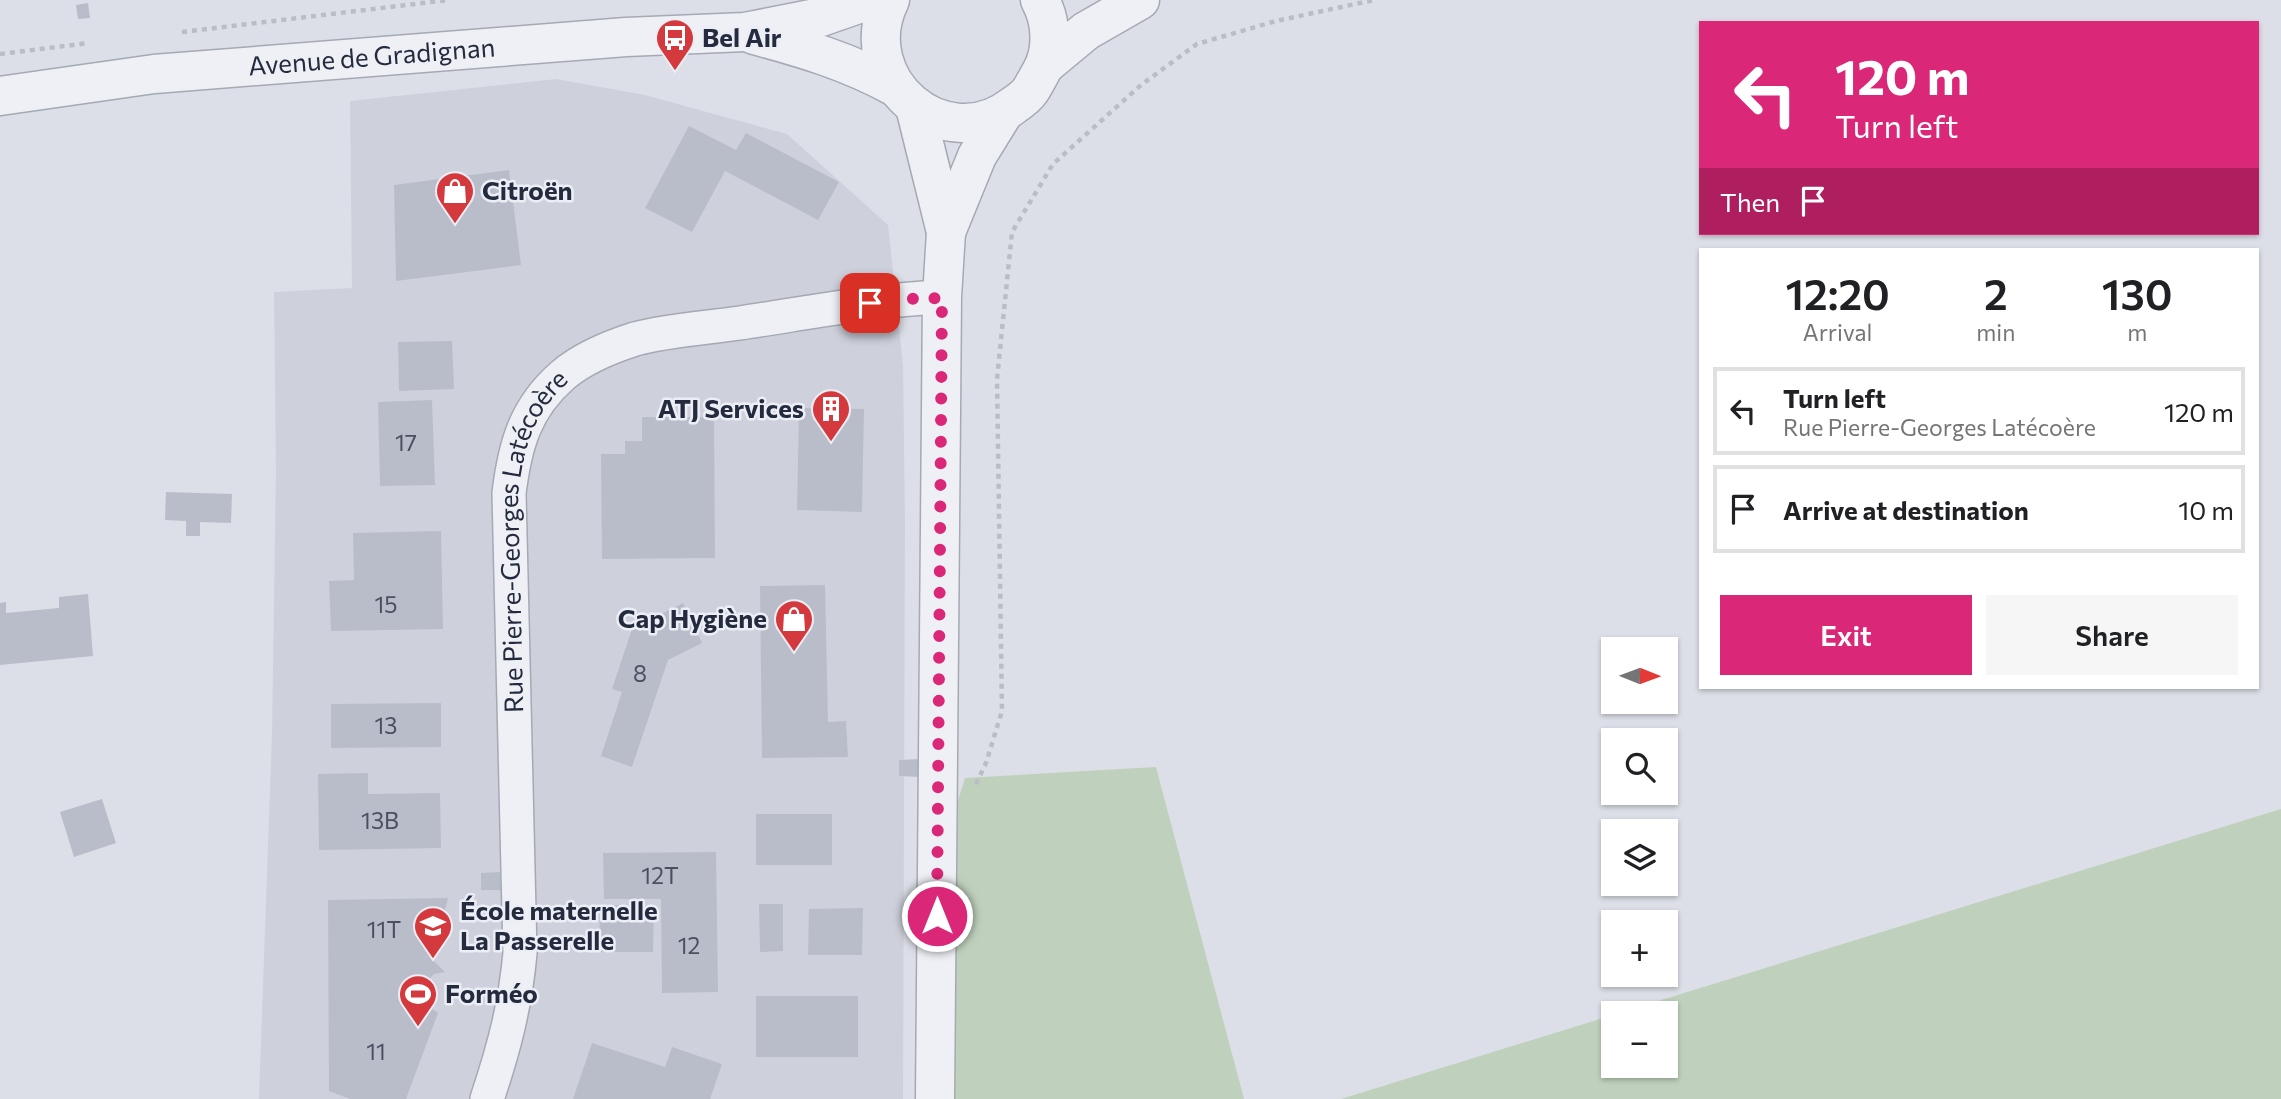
<!DOCTYPE html>
<meta charset="utf-8">
<style>
:root{--surface:#fff;--page:#f6f6f6;--text:#202124;--muted:#757577;--line:#e0e0e0;--accent:#db2777}
body{margin:0;font-family:Commissioner,sans-serif;background:var(--page);color:var(--text);height:100vh;display:flex;flex-direction:column;font-size:26px;white-space:nowrap}
*{box-sizing:border-box;margin:0}
p{font-size:23px;color:var(--muted)}
.icon{flex:none;width:38px;height:38px;fill:none;stroke:currentColor;stroke-width:2;stroke-linecap:round;stroke-linejoin:round}
.map{position:relative;flex:1;overflow:hidden}
.sheet{position:absolute;left:1699px;top:248px;width:560px;height:441px;display:flex;flex-direction:column;background:var(--surface);border-radius:0px;box-shadow:0 2px 5px #0004}
.sheet>*{flex:none}
.hud{position:absolute;left:1699px;top:21px;width:560px;height:214px;border-radius:0px;box-shadow:0 2px 5px #0004;background:#db2777;color:#fff;overflow:hidden}
.needle{width:46px;rotate:91deg}
.controls{position:absolute;left:1601px;top:637px;display:grid;gap:14px}
.controls a{display:grid;place-items:center;width:77px;height:77px;border-radius:0px;background:var(--surface);box-shadow:0 2px 5px #0004;font-size:35px}
.pin{position:absolute;display:grid;place-items:center;width:60px;height:60px;color:#fff;margin:-30px;border-radius:14px;box-shadow:0 4px 10px #0006}
.me{position:absolute;width:77px;margin:-38px;rotate:0deg;stroke-linejoin:round;filter:drop-shadow(0 0 5px #0008)}
.turn{display:flex;align-items:center;gap:24px;height:147px;padding:0 21px;font-size:32px}
.turn .icon{width:91px;height:91px;stroke-width:2.5}
.turn b{display:block;font-size:49px;line-height:60px}
.then{display:flex;align-items:center;height:66px;padding:0 21px;background:#0003;gap:14px;font-size:26px}
.eta{display:flex;justify-content:space-evenly;align-items:center;height:119px;text-align:center}
.eta b{font-size:42px;font-weight:600;line-height:49px}
.cta{display:flex;gap:14px;margin-top:auto;padding:14px 21px}
.cta a{flex:1;height:80px;border-radius:0px;background:var(--accent);color:#fff;font-size:28px;font-weight:600;line-height:80px;text-align:center}
.cta a+a{background:var(--page);color:var(--text)}
ul{padding:0;list-style:none}
li{display:flex;align-items:center;gap:21px;height:88px;margin:0 14px 10px;padding:0 7px;border:4px solid var(--line);border-radius:0px}
li div{flex:1}
li b{display:block;font-size:26px}
li em{font-style:normal}
.map>svg:first-child{display:block}
.built{fill:#ced1dc}
.green{fill:#bfd1bc}
.building{fill:#b9bdca}
.lines{fill:none;stroke-linecap:round;stroke-linejoin:round}
.minor-casing{stroke:#a5a9b4;stroke-width:36}
.tertiary-casing{stroke:#a5a9b4;stroke-width:41}
.path{stroke:#babdc5;stroke-width:4.5;stroke-dasharray:5 5;stroke-linecap:butt}
.minor{stroke:#eff0f5;stroke-width:33}
.tertiary{stroke:#eff0f5;stroke-width:38}
.route{stroke:#db2777;stroke-width:12;stroke-dasharray:0 21.6}
.labels{text-anchor:middle;stroke-width:5;stroke-linejoin:round;paint-order:stroke}
.number-label{font-size:23px;fill:#4a5061}
.poi-label{font-size:26px;font-weight:bold;fill:#252b3e;stroke:#ebeef5;text-anchor:start}
.street-label{font-size:26px;fill:#252b3e;stroke:#ebeef5}
</style>
<div class="map">
<svg width="2281" height="1099" viewBox="0 0 2281 1099">
<rect width="100%" height="100%" fill="#dcdfe7"/>
<!-- built -->
<path class="built" d="M556,79L645,95L787,134L888,225L903,365L905,524L903,1099H259L272,734L276,471L274,292L352,288L350,101Z"/>
<!-- green -->
<path class="green" d="M1156,767L1244,1099H935L938,864L965,778Z
M2281,809V1099H1341L1613,1015L1614,1066H1666V1013H1619Z"/>
<!-- building -->
<path class="building" d="M88,3L90,18L78,19L76,5Z
M689,126L736,150L746,133L839,182L818,220L725,171L692,232L645,208Z
M509,170L521,265L396,281L394,185Z
M452,341L454,389L399,391L398,342Z
M432,400L435,485L380,486L378,402Z
M799,408L864,409L862,512L797,510Z
M642,417H714L715,558L602,559L601,454H625V441H642Z
M166,492L232,494L231,523L200,522V536H186V521L165,520Z
M441,531L443,629L331,631L329,581L354,580L353,533Z
M825,585L828,722L846,721L848,757L762,758L760,586Z
M88,594L93,656L0,665V603L6,602V613L59,608V597Z
M683,603L702,643L668,660L632,767L601,756L622,692L612,689L632,629Z
M441,703V747L331,748V704Z
M920,759L921,777L899,776V760Z
M368,773V794L440,793L441,848L319,850L318,774Z
M102,799L116,843L74,857L60,812Z
M756,814H832V865H756Z
M716,852L718,992L662,993L661,899H604L603,853Z
M500,872L501,890H481V873Z
M448,898L433,960L445,972L434,974L427,981L425,987L427,1005L438,1013L406,1099H350L329,1091L328,900Z
M759,904H783V951L760,952Z
M600,905L654,906L653,952H599Z
M863,908L862,955H808L809,909Z
M756,996H858V1057H756Z
M592,1043L665,1067L672,1047L722,1064L710,1099H573Z"/>
<g class="lines">
<defs>
<g id="minor">
<path id="s1" d="M487,1099C504,1048 515,1007 520,953L509,493C515,445 525,408 563,375C583,358 610,347 635,339C668,330 706,328 740,323C807,313 874,300 942,297"/>
</g>
<g id="tertiary">
<path d="M890,0C851,79 944,160 1014,105C1020,101 1026,97 1030,91C1034,85 1037,79 1041,72C1053,51 1052,22 1040,0"/>
<path d="M754,35C803,48 850,62 895,87"/>
<path d="M1045,65L1086,31L1140,0"/>
<path id="s2" d="M0,96L154,74L626,37L745,32L821,17L870,0"/>
<path d="M915,107L946,232L942,297L935,1099"/>
<path d="M946,232L977,156L1003,114"/>
</g>
</defs>
<!-- minor casing -->
<use href="#minor" class="minor-casing"/>
<!-- tertiary casing -->
<use href="#tertiary" class="tertiary-casing"/>
<!-- path -->
<path class="path" d="M182,32L448,0
M0,54L89,43
M976,784L986,763L1002,711L997,379L1012,232L1053,164L1141,85L1197,44L1276,21L1374,0"/>
<!-- minor -->
<use href="#minor" class="minor"/>
<!-- tertiary -->
<use href="#tertiary" class="tertiary"/>
</g>
<g class="lines">
<!-- route -->
<path class="route" d="M870,303L896,299L942,298L937,916"/>
</g>
<!-- icons -->
<defs>
<symbol id="bus-pin" viewBox="-11 -11 22 30"><path d="M0 17L-7.5 6A9.5 9.5 0 1 1 7.5 6Z" fill="#d4393e" stroke="#ebeef5"/><path d="M-5-6H5V4H4V6H2V4H-2V6H-4V4H-5ZM-3.5-4V0h7V-4ZM-3.5 1.2v1.5H-2V1.2ZM2 1.2v1.5H3.5V1.2Z" fill="#fff"/></symbol>
<symbol id="shop-pin" viewBox="-11 -11 22 30"><path d="M0 17L-7.5 6A9.5 9.5 0 1 1 7.5 6Z" fill="#d4393e" stroke="#ebeef5"/><path d="M-5-2.5h2.3a2.7 3.5 0 0 1 5.4 0H5L5.5 6h-11ZM-1.5-2.5h3a1.5 2.3 0 0 0-3 0Z" fill="#fff"/></symbol>
<symbol id="building-pin" viewBox="-11 -11 22 30"><path d="M0 17L-7.5 6A9.5 9.5 0 1 1 7.5 6Z" fill="#d4393e" stroke="#ebeef5"/><path d="M-4-6H4V6H1V3H-1V6H-4ZM-2.5-4.3h1.7v1.8h-1.7ZM.8-4.3h1.7v1.8H.8ZM-2.5-1h1.7V.8h-1.7ZM.8-1h1.7V.8H.8Z" fill="#fff"/></symbol>
<symbol id="school-pin" viewBox="-11 -11 22 30"><path d="M0 17L-7.5 6A9.5 9.5 0 1 1 7.5 6Z" fill="#d4393e" stroke="#ebeef5"/><path d="M0-5L7-2L0 1L-7-2ZM-4 1L0 2.5L4 1V4Q0 6-4 4Z" fill="#fff"/></symbol>
<symbol id="stadium-pin" viewBox="-11 -11 22 30"><path d="M0 17L-7.5 6A9.5 9.5 0 1 1 7.5 6Z" fill="#d4393e" stroke="#ebeef5"/><path d="M0-5a6.5 5 0 1 0 0 10a6.5 5 0 1 0 0-10ZM-3.5-1.8h7v3.6h-7Z" fill="#fff"/></symbol>
</defs>
<g fill-rule="evenodd">
<use href="#bus-pin" x="653" y="16" width="44" height="60"/>
<use href="#shop-pin" x="433" y="169" width="44" height="60"/>
<use href="#building-pin" x="809" y="387" width="44" height="60"/>
<use href="#shop-pin" x="772" y="597" width="44" height="60"/>
<use href="#school-pin" x="411" y="904" width="44" height="60"/>
<use href="#stadium-pin" x="396" y="972" width="44" height="60"/>
</g>
<g class="labels">
<!-- number labels -->
<g class="number-label">
<text x="406" y="451">17</text>
<text x="386" y="613">15</text>
<text x="640" y="682">8</text>
<text x="386" y="734">13</text>
<text x="380" y="829">13B</text>
<text x="660" y="884">12T</text>
<text x="384" y="938">11T</text>
<text x="689" y="954">12</text>
<text x="376" y="1060">11</text>
</g>
<!-- poi labels -->
<g class="poi-label">
<text x="702" y="47">Bel Air</text>
<text x="482" y="200">Citroën</text>
<text x="804" y="418" text-anchor="end">ATJ Services</text>
<text x="767" y="628" text-anchor="end">Cap Hygiène</text>
<text x="460" y="920">École maternelle<tspan x="460" dy="30">La Passerelle</tspan></text>
<text x="445" y="1003">Forméo</text>
</g>
<!-- street labels -->
<g class="street-label">
<text dy="9" stroke="none"><textPath href="#s2" startOffset="374">Avenue de Gradignan</textPath></text>
<text dy="9" stroke="none"><textPath href="#s1" startOffset="567">Rue Pierre-Georges Latécoère</textPath></text>
</g>
</g>
</svg>
<div class="controls">
<a><svg class="needle" viewBox="-14 -14 28 28"><path d="M0-13l5 13h-10z" fill="#e53935"/><path d="M0 13l5-13h-10z" fill="#757577"/></svg></a>
<a><svg class="icon" aria-label="search" viewBox="0 0 24 24"><circle cx="10" cy="10" r="6"/><path d="M15 15l6 6"/></svg></a>
<a><svg class="icon" aria-label="layers" viewBox="0 0 24 24"><path d="M12 4l9 5-9 5-9-5zM3 14l9 5 9-5"/></svg></a>
<a>+</a>
<a>−</a>
</div>
<div class="pin" style="left:870px;top:303px;background:#d93025"><svg class="icon" aria-label="arrive" viewBox="0 0 24 24"><path d="M6 21V4h12l-3 4 3 4H6"/></svg></div>
<svg class="me" style="left:937px;top:916px" viewBox="-20 -20 40 40"><circle r="17" fill="#db2777" stroke="#fff" stroke-width="3"/><path d="M0-11L8 9 0 5-8 9z" fill="#fff"/></svg>
<div class="hud">
<div class="turn"><svg class="icon" aria-label="left" viewBox="0 0 24 24"><path d="M17 20v-9H6M10 6l-5 5 5 5"/></svg><div><b>120 m</b>Turn left</div></div>
<div class="then">Then<svg class="icon" aria-label="arrive" viewBox="0 0 24 24"><path d="M6 21V4h12l-3 4 3 4H6"/></svg></div>
</div>
<section class="sheet">
<div class="eta">
<div><b>12:20</b><p>Arrival</p></div>
<div><b>2</b><p>min</p></div>
<div><b>130</b><p>m</p></div>
</div>
<ul>
<li><svg class="icon" aria-label="left" viewBox="0 0 24 24"><path d="M17 20v-9H6M10 6l-5 5 5 5"/></svg><div><b>Turn left</b><p>Rue Pierre-Georges Latécoère</p></div><em>120 m</em></li>
<li><svg class="icon" aria-label="arrive" viewBox="0 0 24 24"><path d="M6 21V4h12l-3 4 3 4H6"/></svg><div><b>Arrive at destination</b></div><em>10 m</em></li>
</ul>
<div class="cta"><a>Exit</a><a>Share</a></div>
</section>
</div>
